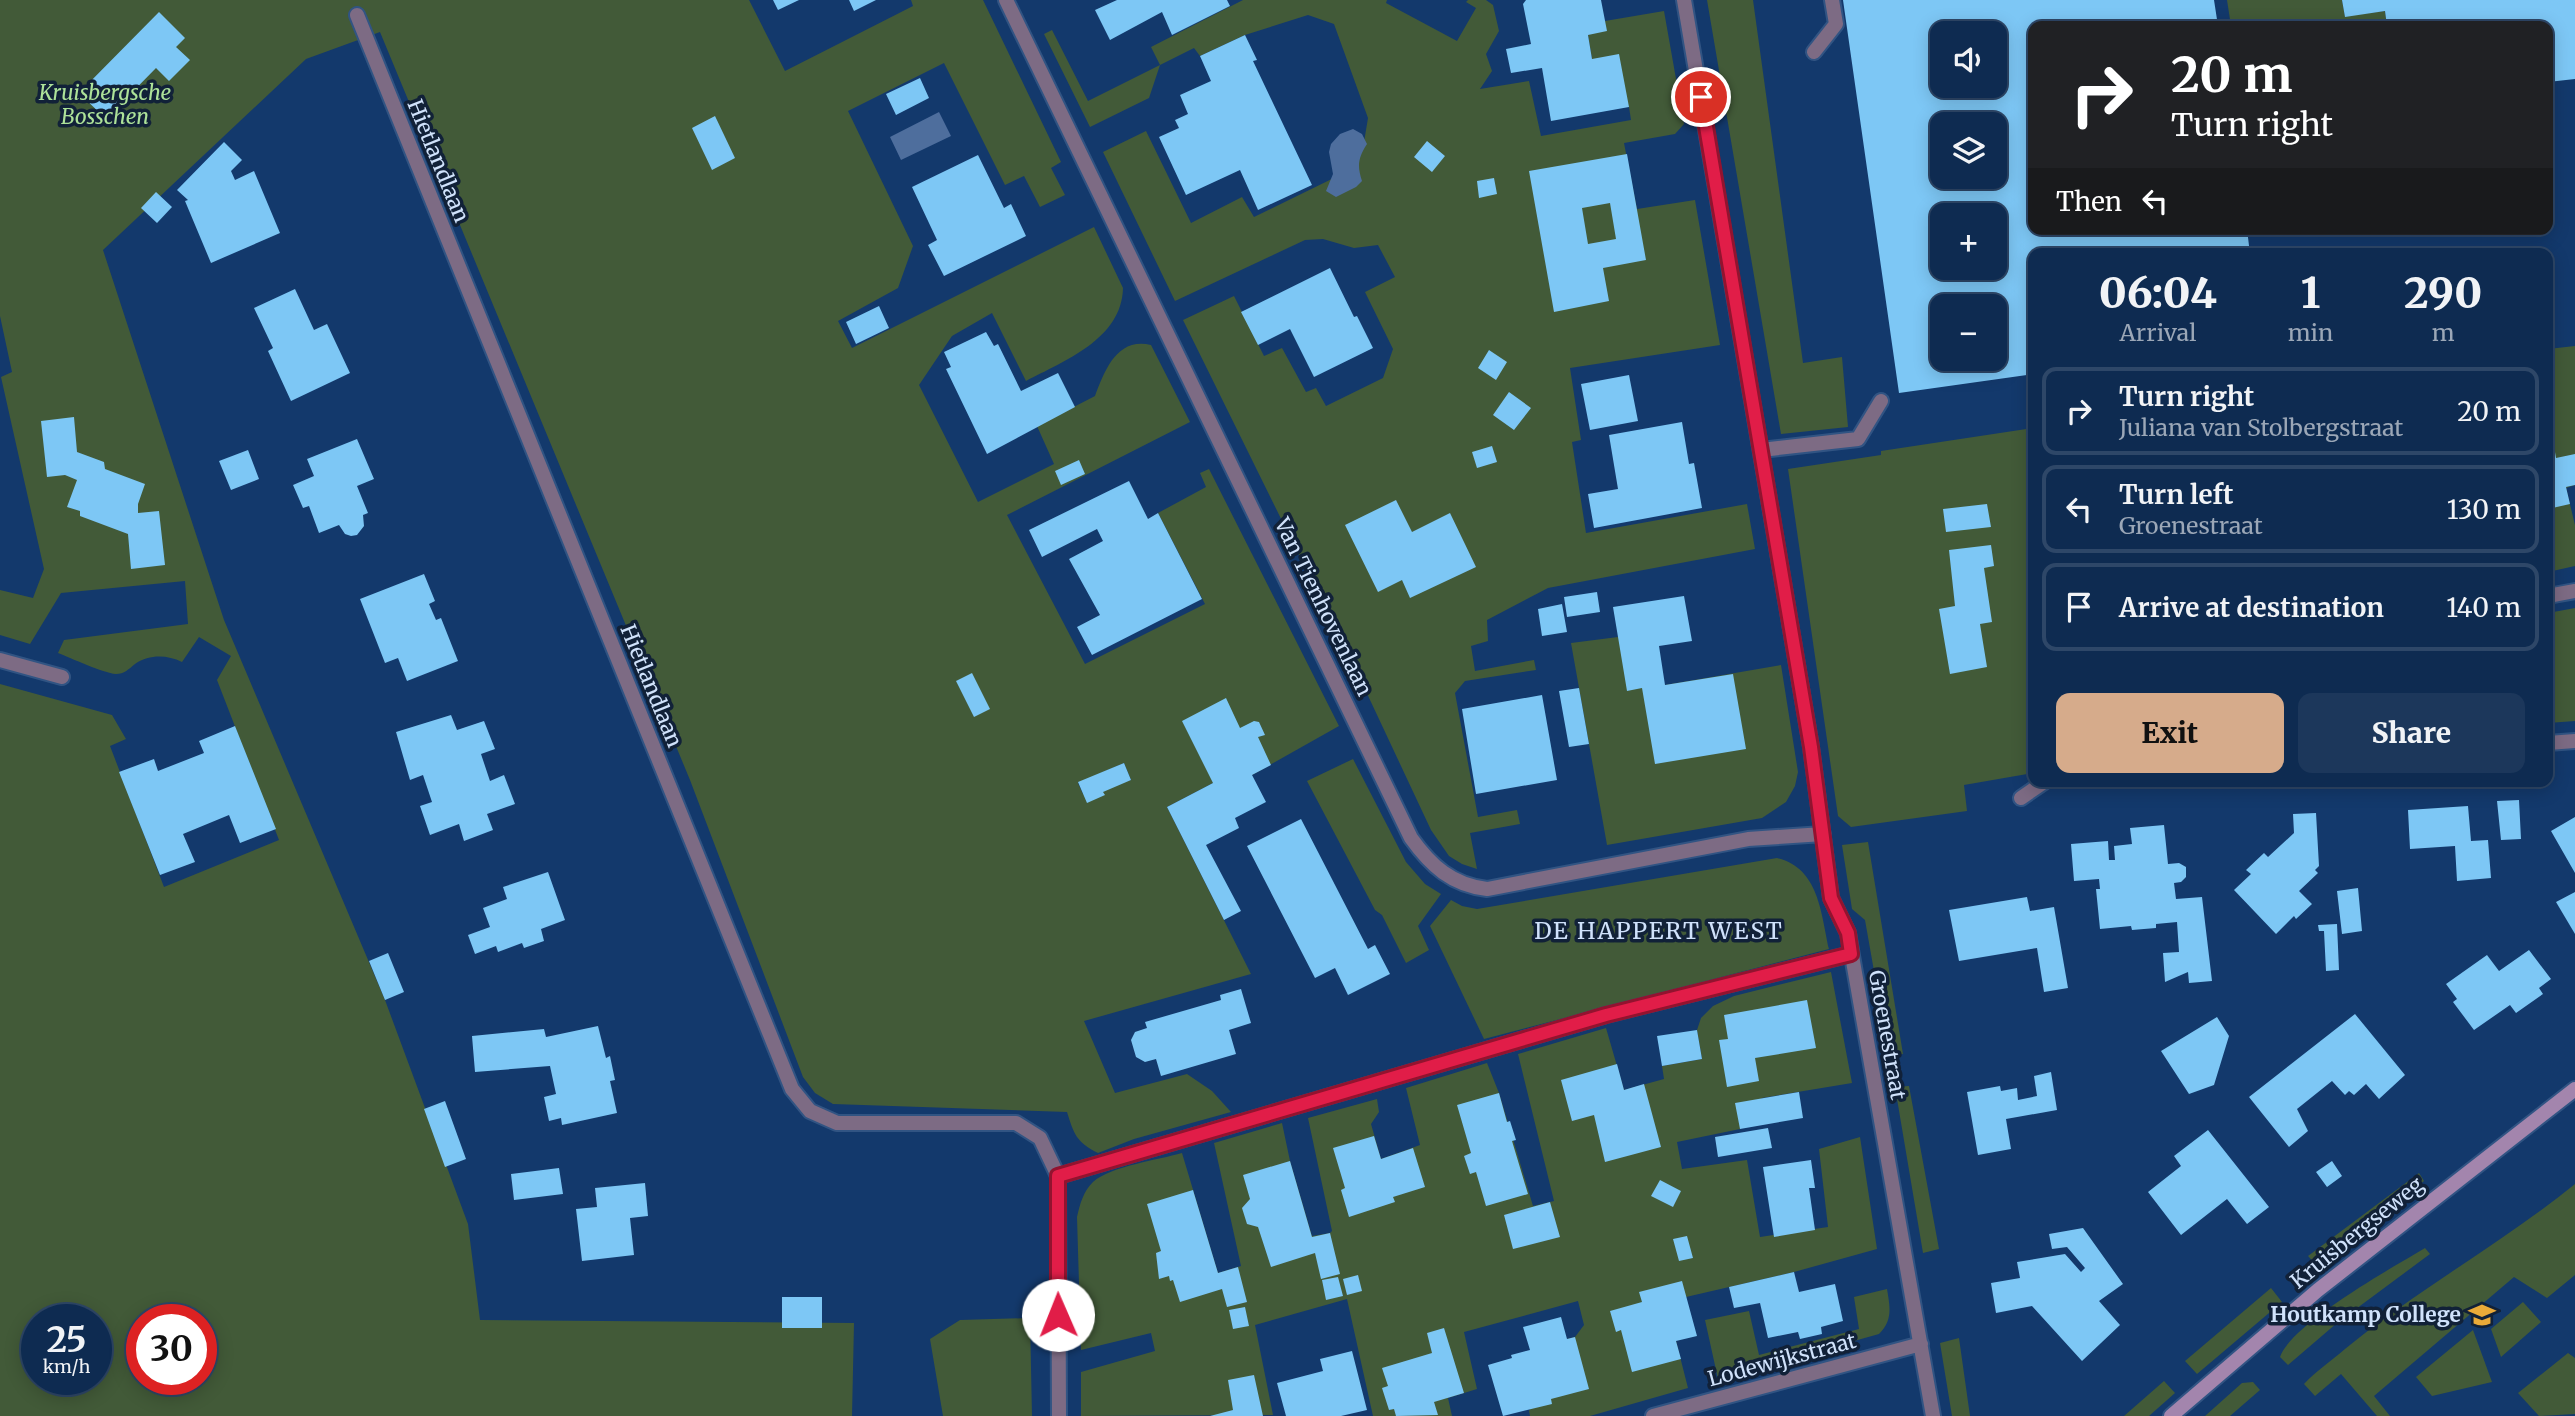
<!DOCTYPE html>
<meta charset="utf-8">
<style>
:root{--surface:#0e2b51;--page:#1c375b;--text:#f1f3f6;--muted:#9ba7b7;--line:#2e4768;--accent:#d6ab8b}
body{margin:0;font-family:Merriweather,serif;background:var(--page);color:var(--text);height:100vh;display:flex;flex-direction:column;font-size:26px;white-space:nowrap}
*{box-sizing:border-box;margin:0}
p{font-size:23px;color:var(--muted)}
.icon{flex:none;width:38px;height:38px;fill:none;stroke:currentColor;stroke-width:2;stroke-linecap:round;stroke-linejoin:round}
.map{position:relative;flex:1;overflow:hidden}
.sheet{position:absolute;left:2028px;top:248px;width:525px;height:539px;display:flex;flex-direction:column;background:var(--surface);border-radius:14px;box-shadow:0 4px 18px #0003,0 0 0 2px var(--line)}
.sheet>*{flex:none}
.guide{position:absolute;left:2028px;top:21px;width:525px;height:214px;border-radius:14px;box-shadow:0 4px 18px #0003,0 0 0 2px var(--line);background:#202124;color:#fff;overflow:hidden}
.controls{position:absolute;left:1930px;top:21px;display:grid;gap:14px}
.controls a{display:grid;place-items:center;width:77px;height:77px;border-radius:14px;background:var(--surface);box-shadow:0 4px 18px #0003,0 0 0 2px var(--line);font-size:35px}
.speed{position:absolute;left:21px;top:1304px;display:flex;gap:14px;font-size:35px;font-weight:700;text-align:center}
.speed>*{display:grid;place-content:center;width:91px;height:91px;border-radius:50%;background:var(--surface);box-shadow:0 4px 18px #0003,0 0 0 2px var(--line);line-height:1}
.speed small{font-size:18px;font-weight:400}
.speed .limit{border:10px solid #d22;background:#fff;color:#111}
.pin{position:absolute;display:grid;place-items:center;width:60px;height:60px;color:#fff;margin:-30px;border:4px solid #fff;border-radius:50%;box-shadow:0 2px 7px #0007}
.me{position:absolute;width:77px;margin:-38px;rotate:359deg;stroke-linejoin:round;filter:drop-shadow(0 0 5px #0008)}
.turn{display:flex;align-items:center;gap:24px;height:147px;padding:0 28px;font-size:32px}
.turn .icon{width:91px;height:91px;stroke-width:2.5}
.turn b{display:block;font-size:49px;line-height:60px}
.then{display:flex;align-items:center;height:66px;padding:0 28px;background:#0003;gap:14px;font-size:26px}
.eta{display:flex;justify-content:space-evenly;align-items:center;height:119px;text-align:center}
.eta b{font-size:42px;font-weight:800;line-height:49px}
.action{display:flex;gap:14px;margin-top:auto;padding:14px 28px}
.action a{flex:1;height:80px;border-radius:14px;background:var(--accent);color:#111;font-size:28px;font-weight:800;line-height:80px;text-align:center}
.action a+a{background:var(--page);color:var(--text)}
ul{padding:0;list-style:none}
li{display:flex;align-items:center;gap:21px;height:88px;margin:0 14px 10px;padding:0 14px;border:4px solid var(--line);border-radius:14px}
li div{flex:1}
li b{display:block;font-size:26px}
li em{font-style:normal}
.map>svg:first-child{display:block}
.green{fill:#425a38;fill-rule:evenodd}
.water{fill:#4e6e9d}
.building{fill:#7dc7f5;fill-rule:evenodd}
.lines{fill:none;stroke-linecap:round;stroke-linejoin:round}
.lane-casing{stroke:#315483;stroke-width:18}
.street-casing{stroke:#315483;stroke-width:18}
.secondary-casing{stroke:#315483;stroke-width:18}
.lane{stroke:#7d6b84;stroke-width:14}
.street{stroke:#7d6b84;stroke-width:14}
.secondary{stroke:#a385ad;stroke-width:14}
.route-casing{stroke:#92132f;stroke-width:18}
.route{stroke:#e11d48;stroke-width:12}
.labels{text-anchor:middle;stroke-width:7;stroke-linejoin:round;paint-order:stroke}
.park-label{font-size:21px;font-style:italic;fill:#ade299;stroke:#112138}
.street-label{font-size:21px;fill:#d0e2fb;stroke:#112138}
.poi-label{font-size:21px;font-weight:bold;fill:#d0e2fb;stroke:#112138;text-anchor:end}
.neighbourhood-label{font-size:23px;letter-spacing:2px;fill:#d0e2fb;stroke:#112138}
</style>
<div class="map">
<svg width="2575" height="1416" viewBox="0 0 2575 1416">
<rect width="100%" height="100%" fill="#13396c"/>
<!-- green -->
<path class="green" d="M0,0H749L785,71L913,6L911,0H983L1061,162L1051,168L1065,195L1040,207L1024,176L1005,185L944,63L848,111L913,246L898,288L838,321L852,348L1094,227L1123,288C1122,339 1064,361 1026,381L992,313L952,336L919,385L978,502L1054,464L1037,426L1095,396C1105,370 1117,337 1151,345L1190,422L1007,515L1085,664L1205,604L1158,513L1206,487L1200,473L1209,469L1339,726L1252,775L1213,783L1167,807L1251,974L1084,1021L1115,1093L1187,1074L1212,1091L1231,1112L1134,1139L1098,1153C1076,1142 1074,1134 1067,1112L833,1104L815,1093L803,1077L690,780L380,32L306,59L103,250L224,620L385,1000L468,1224L480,1320L854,1323L852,1416H0V684L112,715L126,739L110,746L164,887L279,840L217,680L231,656L199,637L182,662C167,655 150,654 135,664C129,669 124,674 116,674C103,673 71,658 58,653L64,640L188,624L185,581L61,593L30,644L0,635V590L33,598L44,569L1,377L12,372L0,316ZM1124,763L1131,780L1083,794L1078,783ZM37,1320H96V1379H37ZM142,1320H201V1379H142Z
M1243,0H1387L1386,3L1457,41L1476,8L1466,2L1468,0H1486L1493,5L1499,31L1486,54L1492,71L1480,89L1529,81L1541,136L1631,120L1629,107L1592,59L1588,35L1605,21L1664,11L1684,124L1675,134L1624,143L1637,209L1695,200L1720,345L1570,368L1581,440L1572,442L1586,533L1747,504L1755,549L1548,588L1487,620L1488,641L1471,646L1475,671L1534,660L1536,670L1465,681L1455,693L1478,817L1517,810L1520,824L1470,833L1477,869L1462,864L1449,856L1431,830L1363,685L1183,320L1234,296L1264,356L1282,348L1306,392L1316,388L1326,406L1383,378L1393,349L1365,292L1395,277L1378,245L1354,248L1323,239L1305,240L1175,301L1103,152L1146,131L1191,223L1242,197L1254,217L1344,173L1364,142L1368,118L1334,24L1308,15L1245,35L1200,56L1194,48L1160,65L1149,98L1090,127L1044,34L1052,30L1088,101L1160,65L1151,47Z
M1707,0H1753L1803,363L1842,357L1848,427L1781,434Z
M2227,0H2342L2345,16L2385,11L2387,26H2231Z
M2575,346V485L2566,488L2575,525V566L2548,572V349Z
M2033,428V773L1964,785L1967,811L1851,827L1838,816L1788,469L1881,455V451Z
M2575,608V721L2548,723V613Z
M1618,637L1665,685L1781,665L1798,772L1795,786L1786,802L1762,818L1607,845L1571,643Z
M1353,759L1406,862L1425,884L1441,894L1418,926L1429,950L1406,963L1382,915L1375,910L1307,781Z
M1868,842L1903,1054L1889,1056L1865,920L1852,909L1842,845Z
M1777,858C1819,868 1821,913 1829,949L1484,1039L1430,926L1451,900L1462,906L1477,909Z
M1831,972L1852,1083L1762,1098L1740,1129L1677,1142L1682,1169L1747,1160L1760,1237L1828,1227L1819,1149L1860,1137L1877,1249L1794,1272L1686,1297L1676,1341L1688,1388L1590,1416H1530L1529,1411L1567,1339L1575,1337L1584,1325L1578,1301L1464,1332L1477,1389L1448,1398L1452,1416H1373L1347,1299L1255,1325L1273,1415L1081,1416V1372L1155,1351L1151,1333L1081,1350L1077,1217C1080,1204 1083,1192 1093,1182C1111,1166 1158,1160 1182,1153L1218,1273L1241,1266L1214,1143L1282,1123L1290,1161L1312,1236L1330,1233L1332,1231L1308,1118L1377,1099L1379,1112L1371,1124L1381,1159L1420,1145L1406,1088L1487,1063L1499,1093L1533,1206L1554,1201L1518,1054L1606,1028L1624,1090L1664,1079L1662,1066L1702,1059L1697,1030L1701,1018L1713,1006L1734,996Z
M1909,1086L1939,1249L1923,1253L1895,1087Z
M2419,1173L2424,1181L2319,1268L2308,1256Z
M2575,1184V1275L2547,1298L2514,1277L2374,1396L2390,1416H2377L2341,1374L2315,1396L2304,1384C2316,1371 2331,1361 2345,1349C2418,1289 2501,1244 2575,1184Z
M2425,1248L2430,1254L2337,1323L2288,1365L2280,1357C2292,1323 2392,1268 2425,1248Z
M2271,1288L2282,1302L2197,1374L2185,1361Z
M1887,1289C1890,1307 1893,1320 1879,1334L1718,1379L1705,1320L1749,1311L1759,1355L1859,1329L1854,1297Z
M2523,1302L2541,1322L2501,1357L2491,1329Z
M1030,1318L1032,1416H943L930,1339L960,1320Z
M2473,1330L2492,1382L2432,1396L2416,1377Z
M1959,1338L1970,1416H1952L1940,1343Z
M2568,1353L2575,1358V1414L2539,1416L2518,1393Z
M2164,1381L2175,1393L2149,1416H2124Z
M2253,1382L2260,1390L2230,1416H2205L2242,1383Z"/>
<!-- water -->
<path class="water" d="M939,112L951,136L901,160L890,137Z
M1353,129L1362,134L1367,144C1358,158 1357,166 1362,181L1356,187L1336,197L1326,191L1333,174L1329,152L1331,144L1340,134Z"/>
<!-- building -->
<path class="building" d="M773,0H799L778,10Z
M849,0H876L854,11Z
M1117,0H1227L1230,6L1172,35L1162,12L1110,40L1095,10Z
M1526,0H1601L1607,31L1588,35L1592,59L1619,54L1629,107L1551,121L1542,68L1511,73L1506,49L1531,44L1523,4Z
M1843,0H2214L2218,26H2034V229H2247L2250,254H2034V374L1899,393ZM1942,33H1995V86H1942ZM1942,124H1995V177H1942ZM1942,215H1995V268H1942ZM1942,306H1995V359H1942Z
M2342,0H2575V79L2548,82V26H2387L2385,11L2345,17Z
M159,12L185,38L176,47L190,60L169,81L156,68L106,119L79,93Z
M1245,35L1257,60L1253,61L1312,185L1258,210L1240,170L1186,195L1159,137L1179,128L1175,120L1188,114L1180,95L1211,81L1200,56Z
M920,78L929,98L896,115L886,94Z
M715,116L735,158L712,170L692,128Z
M1427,141L1445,156L1432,172L1414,157Z
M224,142L242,160L231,171L235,180L254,171L280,233L211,263L185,201L188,200L177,190Z
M1627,154L1646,260L1603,268L1609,301L1554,312L1529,171ZM1610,203L1616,239L1588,244L1582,208Z
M978,155L1004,208L1011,204L1026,236L944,276L928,245L937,240L912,187Z
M1494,178L1497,194L1479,198L1477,181Z
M156,192L172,207L157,223L141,208Z
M1330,268L1354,317L1357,316L1373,348L1314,377L1290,329L1258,345L1241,312Z
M295,289L314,330L327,324L350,373L291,401L268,351L273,348L254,308Z
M879,306L889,328L856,344L846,322Z
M986,332L994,346L998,344L1021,391L1058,373L1075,407L987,454L946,369L951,367L944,352Z
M1489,350L1507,362L1496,380L1478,368Z
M1629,375L1638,421L1590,430L1581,384Z
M1509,392L1531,408L1514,430L1493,415Z
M74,417L77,452L104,462L105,469L145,484L138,504V513L159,511L165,565L131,569L128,534L80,516V511L67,507L77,480L65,475L47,477L41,421Z
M1682,422L1689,464L1694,463L1702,508L1594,528L1588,494L1618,489L1609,435Z
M357,439L374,479L357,486L368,513L363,515L364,526L357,535L351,536L345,534L339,525L319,533L309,506L303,508L293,485L314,476L307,459Z
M2553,440L2556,458L2575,454V485L2566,487L2570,504L2548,509V441Z
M1492,446L1497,462L1477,468L1472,452Z
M248,450L259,479L231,490L219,461Z
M1079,460L1085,474L1061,485L1055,471Z
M1129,481L1148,519L1158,513L1202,599L1092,655L1077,627L1100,615L1069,559L1103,541L1097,529L1042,557L1029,530Z
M1396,500L1412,532L1450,513L1476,567L1410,598L1402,580L1378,592L1345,525Z
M1987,504L1991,527L1946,532L1943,509Z
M1991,545L1994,566L1984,568L1992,622L1980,624L1987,667L1950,674L1939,609L1955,606L1949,550Z
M424,574L435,601L429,604L436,620L441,618L458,661L407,681L398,658L385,663L360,599Z
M1597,592L1600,612L1567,617L1564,597Z
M1684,596L1692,641L1659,646L1665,685L1733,674L1746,749L1655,764L1642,688L1627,691L1613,607Z
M1562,604L1567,632L1542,636L1538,609Z
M972,673L990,709L974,717L956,681Z
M1579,688L1589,744L1569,747L1559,691Z
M1542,695L1557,780L1476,794L1462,709Z
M1226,698L1240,728L1254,721L1259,722L1265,735L1258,737L1271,765L1252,775L1266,802L1235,818L1239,828L1206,845L1241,911L1224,920L1167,807L1213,783L1182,721Z
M451,715L457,730L484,721L495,749L481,754L490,781L504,775L515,804L487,814L493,830L464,841L459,824L430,835L420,806L432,802L423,775L410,780L396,732Z
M235,726L276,829L240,843L229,815L183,834L195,862L160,875L119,772L154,759L158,771L204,753L199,741Z
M1124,763L1131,780L1103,792L1105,795L1087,803L1078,782Z
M2519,800L2521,839L2501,840L2497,801Z
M2468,806L2471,841L2488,840L2491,878L2457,881L2455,846L2410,849L2408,810Z
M2316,813L2319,866L2315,870L2318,873L2299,891L2312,904L2296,919L2294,916L2276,934L2234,890L2251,874L2246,870L2264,853L2268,857L2294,833L2293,814Z
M2575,817V873L2551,831Z
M1301,819L1368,949L1375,945L1390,974L1348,995L1335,968L1315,978L1247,846Z
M2164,825L2168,864L2179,863L2186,867V877L2181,882L2174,883L2176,899L2202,897L2212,981L2189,983L2188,972L2165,982L2163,953L2179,952L2177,922L2156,924V928L2132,930L2131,926L2100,929L2096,889H2100L2099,879L2074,881L2071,844L2108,841L2109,860H2115L2114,846L2132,844L2130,828Z
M548,872L565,920L541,929L544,941L524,948L522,943L498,952L496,946L475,954L468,935L490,927L483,908L507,899L503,887Z
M2358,888L2362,931L2342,934L2337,891Z
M2575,892V934L2556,902Z
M2027,897L2030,911L2054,907L2068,988L2044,992L2037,948L1959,961L1949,910Z
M2337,924L2339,970L2326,971L2324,931H2319L2318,925Z
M2529,950L2551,979L2539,988L2543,994L2516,1013L2510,1005L2474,1030L2453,1002L2457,999L2446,984L2487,955L2499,971Z
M388,953L404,992L385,1000L369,961Z
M1241,989L1251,1023L1229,1030L1236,1054L1161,1076L1156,1059L1145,1062L1136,1057L1131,1040L1135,1032L1147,1028L1145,1022L1221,1000L1220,995Z
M1807,1000L1816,1048L1755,1058L1759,1081L1727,1087L1719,1040L1728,1039L1724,1015Z
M2355,1014L2405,1075L2379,1099L2366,1084L2354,1095L2349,1091L2345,1095L2332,1081L2297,1109L2308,1131L2289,1147L2249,1097Z
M2217,1017L2229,1036L2214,1085L2189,1094L2161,1051Z
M598,1026L606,1058L610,1056L615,1080L610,1081L617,1113L562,1125L561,1118L549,1121L544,1097L556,1094L550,1066L475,1072L472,1036L544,1029L546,1037Z
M1697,1030L1702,1059L1662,1066L1657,1036Z
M1617,1064L1624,1090L1644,1084L1661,1147L1605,1162L1594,1115L1572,1121L1561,1080Z
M2051,1072L2057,1110L2006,1119L2011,1149L1978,1155L1967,1092L2000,1086L2001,1091L2017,1088L2018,1100L2037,1096L2034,1076Z
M1799,1092L1803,1118L1740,1129L1735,1103Z
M1499,1093L1507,1122L1510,1121L1516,1140L1512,1141L1528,1194L1486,1206L1476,1172L1470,1174L1464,1156L1471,1153L1457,1105Z
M445,1101L466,1159L445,1167L424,1109Z
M1768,1128L1772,1148L1718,1157L1715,1137Z
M2208,1130L2269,1207L2247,1224L2227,1199L2181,1235L2148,1192L2181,1166L2174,1156Z
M1374,1136L1381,1159L1413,1148L1425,1187L1393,1197L1395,1202L1349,1217L1341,1190L1345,1188L1333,1148Z
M1811,1160L1815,1188H1809L1815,1230L1774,1237L1763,1167Z
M1290,1161L1312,1237L1330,1233L1340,1274L1321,1279L1315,1253L1271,1267L1258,1227L1247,1224L1242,1208L1250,1199L1243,1175Z
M2332,1161L2342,1176L2327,1187L2316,1172Z
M559,1168L563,1194L514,1200L511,1174Z
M1660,1180L1681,1191L1673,1207L1651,1196Z
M645,1183L648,1216L630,1218L634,1255L582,1261L576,1209L597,1207L595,1188Z
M1193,1190L1218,1273L1238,1267L1247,1302L1227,1307L1222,1289L1180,1302L1173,1280L1170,1281L1169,1276L1159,1279L1156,1253L1161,1251L1147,1204Z
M1550,1202L1560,1237L1513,1249L1504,1215Z
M2083,1228L2123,1284L2099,1301L2120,1325L2082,1361L2032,1306L1996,1313L1991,1283L2020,1278L2017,1262L2065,1254L2081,1272L2085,1268L2067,1247L2052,1249L2049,1234Z
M1687,1236L1693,1258L1679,1261L1673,1239Z
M1794,1272L1799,1292L1835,1284L1843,1321L1821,1327L1822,1334L1800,1339L1798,1332L1768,1338L1760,1303L1734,1308L1729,1287Z
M1358,1275L1362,1291L1347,1295L1343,1279Z
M1338,1277L1343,1296L1326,1300L1322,1280Z
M1682,1281L1697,1336L1676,1341L1681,1359L1632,1372L1621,1330L1616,1332L1610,1311L1642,1302L1639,1292Z
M782,1297H822V1328H782Z
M1245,1307L1249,1326L1233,1329L1229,1310Z
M1561,1317L1567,1339L1575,1337L1589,1389L1551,1399L1552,1404L1503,1416L1488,1365L1512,1358L1511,1355L1530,1350L1523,1327Z
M1444,1328L1464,1393L1434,1402L1438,1415L1396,1416L1394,1409L1389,1410L1382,1388L1388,1386L1382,1368L1432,1353L1427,1333Z
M1352,1351L1367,1410L1341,1416H1286L1277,1383L1323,1371L1320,1359Z
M1254,1375L1263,1416H1210L1233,1410L1228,1380Z"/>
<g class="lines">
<defs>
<path id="lane" d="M1814,52L1836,24L1832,0
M1761,450L1858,439L1881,401"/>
<path id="street" d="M1006,0L1411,838C1431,866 1452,885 1487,889L1748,839L1823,834
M1684,0L1811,747L1831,898L1848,933L1933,1416
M357,15L792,1089L810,1111L837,1123H1016L1040,1138L1058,1176L1059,1416
M2548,596L2575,591
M0,660L62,677
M2548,743L2575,741
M2021,798L2044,782
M1058,1176L1606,1015L1851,954
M1653,1416L1921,1344"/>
<path id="secondary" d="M2171,1416L2318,1290L2575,1089"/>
</defs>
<!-- lane casing -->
<use href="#lane" class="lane-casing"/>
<!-- street casing -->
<use href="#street" class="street-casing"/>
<!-- secondary casing -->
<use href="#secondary" class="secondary-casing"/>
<!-- lane -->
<use href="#lane" class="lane"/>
<!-- street -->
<use href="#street" class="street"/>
<!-- secondary -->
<use href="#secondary" class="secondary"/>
</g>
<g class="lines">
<defs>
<path id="route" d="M1058,1315V1176L1606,1015L1851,954L1848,933L1831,898L1811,747L1701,97"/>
</defs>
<!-- route casing -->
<use href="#route" class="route-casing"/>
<!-- route -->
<use href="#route" class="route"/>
</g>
<!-- icons -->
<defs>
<symbol id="school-bare" viewBox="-9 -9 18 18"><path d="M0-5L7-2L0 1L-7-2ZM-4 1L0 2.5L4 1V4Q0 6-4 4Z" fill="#eaaa39" stroke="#112138" stroke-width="2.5" paint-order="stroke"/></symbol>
</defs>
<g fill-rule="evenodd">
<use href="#school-bare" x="2463" y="1296" width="38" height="38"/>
</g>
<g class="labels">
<!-- park labels -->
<g class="park-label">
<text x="105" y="100">Kruisbergsche<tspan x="105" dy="24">Bosschen</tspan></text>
</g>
<!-- street labels -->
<g class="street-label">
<text transform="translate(438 161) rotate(68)" y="7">Hietlandlaan</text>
<text transform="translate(1323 607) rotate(64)" y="7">Van Tienhovenlaan</text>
<text transform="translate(651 686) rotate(68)" y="7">Hietlandlaan</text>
<text transform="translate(1887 1035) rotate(80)" y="7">Groenestraat</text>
<text transform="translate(2357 1233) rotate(-39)" y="7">Kruisbergseweg</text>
<text transform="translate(1782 1360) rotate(-15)" y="7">Lodewijkstraat</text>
</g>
<!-- poi labels -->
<g class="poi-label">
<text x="2461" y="1322">Houtkamp College</text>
</g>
<!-- neighbourhood labels -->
<g class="neighbourhood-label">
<text x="1659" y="939">DE HAPPERT WEST</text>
</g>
</g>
</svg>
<div class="controls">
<a><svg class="icon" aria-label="sound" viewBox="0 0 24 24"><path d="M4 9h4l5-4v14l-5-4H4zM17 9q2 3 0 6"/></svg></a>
<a><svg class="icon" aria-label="layers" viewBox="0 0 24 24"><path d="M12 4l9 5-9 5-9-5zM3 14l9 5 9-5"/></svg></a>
<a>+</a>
<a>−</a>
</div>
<div class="speed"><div>25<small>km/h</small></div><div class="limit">30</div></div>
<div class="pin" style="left:1701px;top:97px;background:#d93025"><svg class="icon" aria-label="arrive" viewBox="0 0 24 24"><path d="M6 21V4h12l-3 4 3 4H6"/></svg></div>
<svg class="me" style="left:1058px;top:1315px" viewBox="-20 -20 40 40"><circle r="19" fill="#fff"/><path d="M0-13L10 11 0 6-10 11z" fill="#e11d48"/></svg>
<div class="guide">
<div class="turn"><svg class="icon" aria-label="right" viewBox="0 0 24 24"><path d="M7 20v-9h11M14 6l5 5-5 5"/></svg><div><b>20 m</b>Turn right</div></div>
<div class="then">Then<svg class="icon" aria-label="left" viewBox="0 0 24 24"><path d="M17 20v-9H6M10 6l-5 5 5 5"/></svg></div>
</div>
<section class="sheet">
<div class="eta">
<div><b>06:04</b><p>Arrival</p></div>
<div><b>1</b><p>min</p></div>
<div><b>290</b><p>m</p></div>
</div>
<ul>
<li><svg class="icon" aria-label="right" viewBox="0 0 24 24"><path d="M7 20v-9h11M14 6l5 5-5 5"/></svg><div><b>Turn right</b><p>Juliana van Stolbergstraat</p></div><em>20 m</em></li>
<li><svg class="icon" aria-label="left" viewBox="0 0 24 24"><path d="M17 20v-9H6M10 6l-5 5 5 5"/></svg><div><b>Turn left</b><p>Groenestraat</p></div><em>130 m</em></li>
<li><svg class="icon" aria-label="arrive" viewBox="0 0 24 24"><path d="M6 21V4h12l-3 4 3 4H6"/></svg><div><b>Arrive at destination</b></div><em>140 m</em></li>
</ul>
<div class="action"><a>Exit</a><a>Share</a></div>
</section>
</div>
